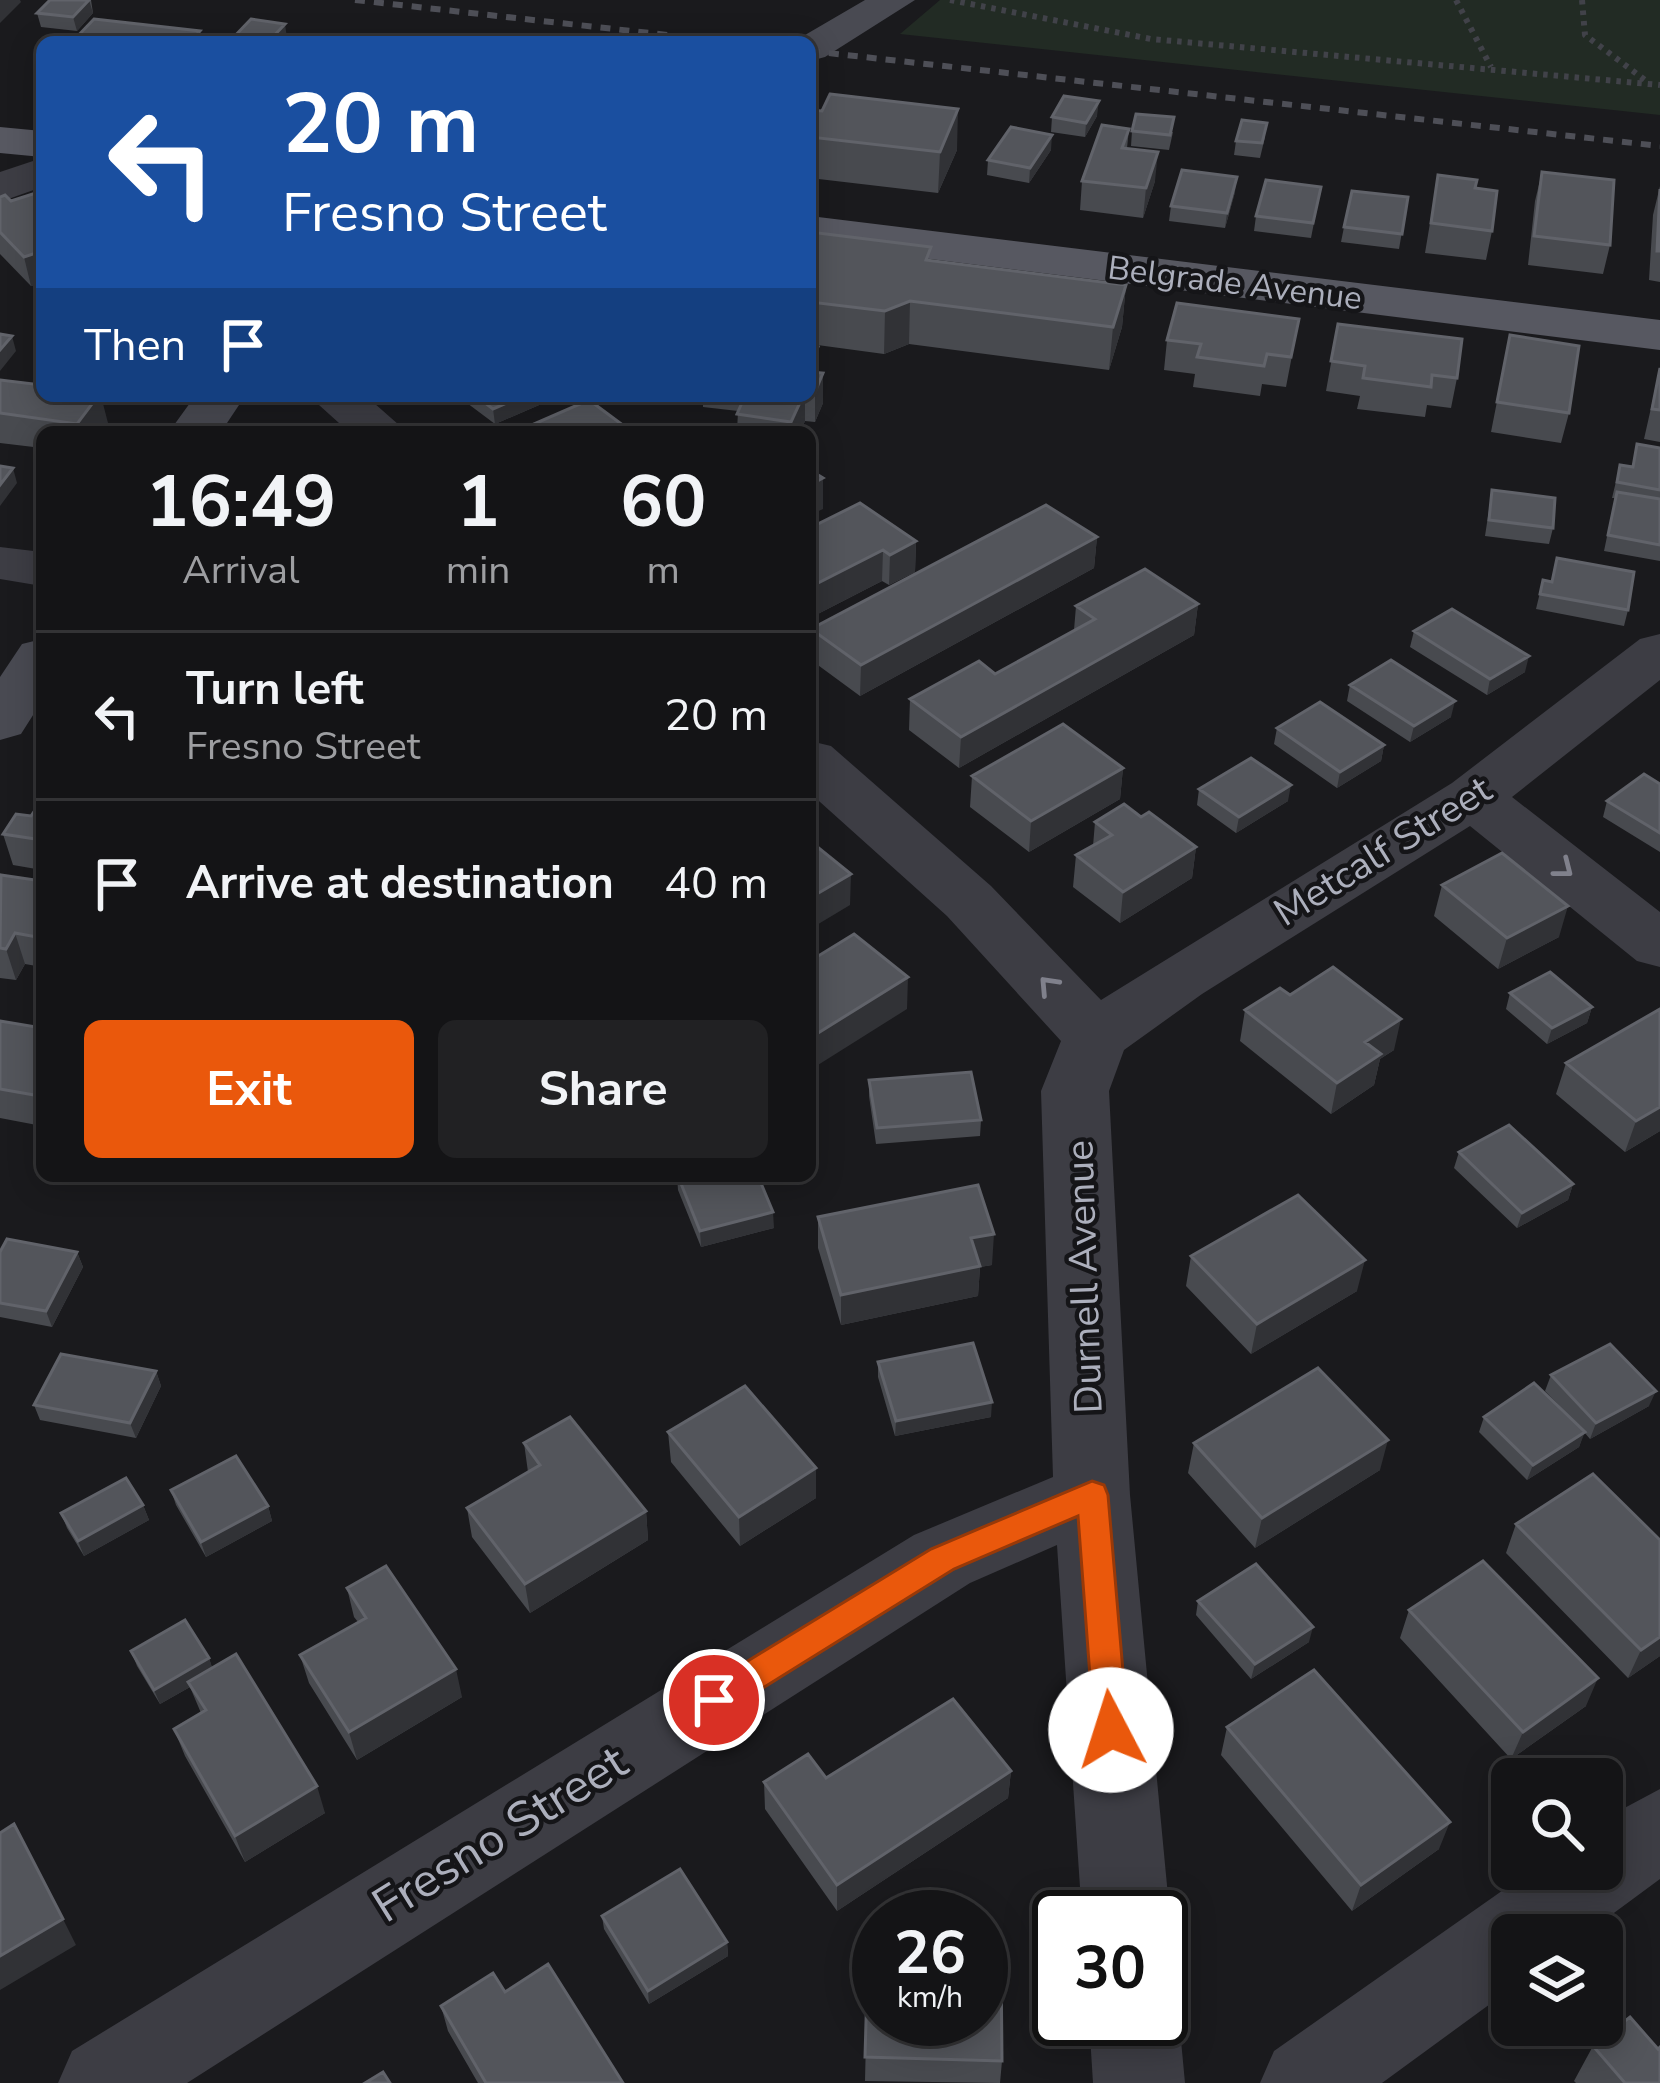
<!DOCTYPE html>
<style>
:root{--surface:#141416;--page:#212123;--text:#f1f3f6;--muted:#9d9ea1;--line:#333335;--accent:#ea580c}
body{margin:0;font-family:"Nunito Sans",sans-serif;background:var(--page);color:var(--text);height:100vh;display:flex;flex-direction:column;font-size:45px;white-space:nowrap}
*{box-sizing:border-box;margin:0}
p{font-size:39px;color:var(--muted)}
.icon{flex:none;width:66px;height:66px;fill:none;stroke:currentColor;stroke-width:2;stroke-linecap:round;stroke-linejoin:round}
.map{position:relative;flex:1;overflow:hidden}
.drawer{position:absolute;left:36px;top:426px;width:780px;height:756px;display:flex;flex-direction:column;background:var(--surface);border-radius:18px;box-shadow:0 6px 30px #0003,0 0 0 3px var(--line)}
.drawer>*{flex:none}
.guide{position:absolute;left:36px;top:36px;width:780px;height:366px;border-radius:18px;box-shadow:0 6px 30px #0003,0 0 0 3px var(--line);background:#1a4fa0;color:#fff;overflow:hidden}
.tools{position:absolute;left:1491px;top:1758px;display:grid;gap:24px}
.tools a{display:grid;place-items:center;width:132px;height:132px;border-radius:18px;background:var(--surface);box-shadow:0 6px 30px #0003,0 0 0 3px var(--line);font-size:60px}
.speed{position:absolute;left:852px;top:1890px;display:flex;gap:24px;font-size:60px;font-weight:700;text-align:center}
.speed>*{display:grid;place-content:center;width:156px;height:156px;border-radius:50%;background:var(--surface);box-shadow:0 6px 30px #0003,0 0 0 3px var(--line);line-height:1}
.speed small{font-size:30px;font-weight:400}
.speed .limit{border:6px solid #111;border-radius:18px;background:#fff;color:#111}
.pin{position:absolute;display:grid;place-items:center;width:102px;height:102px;color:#fff;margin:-51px;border:6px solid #fff;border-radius:50%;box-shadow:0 3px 12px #0007}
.me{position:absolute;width:132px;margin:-66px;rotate:355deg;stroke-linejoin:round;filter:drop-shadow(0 0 9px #0008)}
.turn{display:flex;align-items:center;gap:42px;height:252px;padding:0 48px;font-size:54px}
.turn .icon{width:156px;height:156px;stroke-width:2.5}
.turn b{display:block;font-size:84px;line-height:102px}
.then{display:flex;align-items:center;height:114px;padding:0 48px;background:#0003;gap:24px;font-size:45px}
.eta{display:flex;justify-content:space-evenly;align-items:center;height:204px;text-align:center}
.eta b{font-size:72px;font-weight:700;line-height:84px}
.primary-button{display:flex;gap:24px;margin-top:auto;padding:24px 48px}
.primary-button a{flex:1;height:138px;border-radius:18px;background:var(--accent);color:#fff;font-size:48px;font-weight:700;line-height:138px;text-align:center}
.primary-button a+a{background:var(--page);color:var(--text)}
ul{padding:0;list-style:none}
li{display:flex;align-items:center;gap:36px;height:168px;padding:0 48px;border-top:3px solid var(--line)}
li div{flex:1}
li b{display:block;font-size:45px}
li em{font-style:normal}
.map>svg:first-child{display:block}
.green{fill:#222b24}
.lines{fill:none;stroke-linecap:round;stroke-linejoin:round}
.path{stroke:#414249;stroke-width:6;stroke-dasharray:4.5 6;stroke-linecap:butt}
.street{fill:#3d3d44;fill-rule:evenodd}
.secondary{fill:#494a52;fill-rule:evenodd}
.primary{fill:#575861;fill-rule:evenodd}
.rail{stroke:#4e4f57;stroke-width:6;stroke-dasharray:10 9;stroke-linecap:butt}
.wall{fill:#484a4f}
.shaded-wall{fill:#313236}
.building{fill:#53555b;stroke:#61636a;stroke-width:3}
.oneway{stroke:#80818c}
.route{fill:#ea580c;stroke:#983908;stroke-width:3}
.labels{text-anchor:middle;stroke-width:9;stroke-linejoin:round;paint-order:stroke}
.far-street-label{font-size:33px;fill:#acafbc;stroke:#151518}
.street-label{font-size:39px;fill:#acafbc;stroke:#151518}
.near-street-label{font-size:48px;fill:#acafbc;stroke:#151518}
</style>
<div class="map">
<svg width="1660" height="2083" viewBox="0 0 1660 2083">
<rect width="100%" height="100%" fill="#1a1a1d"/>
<!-- green -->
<path class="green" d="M940,0H1660V115L900,34Z"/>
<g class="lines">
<!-- path -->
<path class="path" d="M950,0L1151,39L1660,85
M1456,0L1491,67
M1582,0L1585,35L1649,83"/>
<!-- street -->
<path class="street" d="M42,158V187L0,202V172Z
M309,396H366L407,432H349Z
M0,547L42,552V586L0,579Z
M1660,634V680L1512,797L1660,912V967L1637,961L1470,826L1202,994L1124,1050L1109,1091L1130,1495L1170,1917L1161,1937V1917H1082L1057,1545L970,1583L187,2083H58L72,2051L914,1535L1053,1477L1041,1091L1061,1041L947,916L810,793V741L831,746L991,886L1101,1000L1452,783L1640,639Z
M1660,1789V1879L1584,1935H1512V1988L1382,2083H1260L1274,2051L1533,1869H1602V1820Z
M1161,1986L1179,2019L1185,2083H1093L1089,2019H1161Z"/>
<!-- secondary -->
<path class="secondary" d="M865,0H915L825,57L810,61V42H793Z
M195,396H245L221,432H169Z
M42,639V701L21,734L0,740V677L22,644Z"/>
<!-- primary -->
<path class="primary" d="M0,127L42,131V157L0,153Z
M810,216L1660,320V350L810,244Z"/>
<!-- rail -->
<path class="rail" d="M355,0L730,42
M810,51L1660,146"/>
</g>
<!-- wall -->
<path class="wall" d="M50,0H91L93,13L77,31L41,27L37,13Z
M810,110L957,150L938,193L810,178Z
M1097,116L1085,137L1051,132L1052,117Z
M1129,129L1127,148L1155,181L1143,218L1080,210L1082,181Z
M1132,131L1173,132L1169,150L1131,146Z
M1265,137L1260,158L1234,155L1236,141Z
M1051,150L1029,183L987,175L988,160Z
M1542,172L1610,245L1603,274L1528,265L1535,201Z
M1438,175L1475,188L1492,231L1486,260L1425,253Z
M1660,186V282L1649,280L1653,215Z
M1321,187L1311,238L1254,231L1256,216Z
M1235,192L1225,228L1169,221L1171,206Z
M42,195V283L31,286L0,254V197L11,201Z
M1408,197L1399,249L1341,242L1344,227Z
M810,232L931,260L1126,285L1122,327L1109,370L909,344L884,354L810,344Z
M1299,319L1286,387L1262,384L1260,396L1193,387L1195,374L1164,370L1167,340Z
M1338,324L1457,378L1451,408L1427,405L1425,417L1357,409L1360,396L1326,391Z
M1510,335L1569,413L1561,443L1491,432Z
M810,346L818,373L823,403L815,422L805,421L800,432H737L738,411L703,407V396H810Z
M1660,368V442L1644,439Z
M0,380L108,423L101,432H42V448L0,443Z
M463,396H560L495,424L463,400Z
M1637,444L1660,448V561L1604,551L1615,498H1612L1620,465L1632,467Z
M1492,490L1553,528L1549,544L1485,536Z
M810,528L916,541L915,572L889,585L882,581L810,618Z
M1097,537L1094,568L860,696L811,660V629Z
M1557,558L1628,610L1624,626L1536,609L1543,580L1551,582Z
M1198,604L1194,635L959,768L909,730L910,699L995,674L1074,630L1076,606Z
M1414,631L1525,672L1487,695L1410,647Z
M1350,685L1451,717L1410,742L1347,701Z
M1277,728L1384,745L1381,761L1337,788L1274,744Z
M1123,768L1120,799L1029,852L970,807L972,776Z
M1660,784V852L1603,817L1607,801Z
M1199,789L1288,801L1236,833L1197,805Z
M42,800V870L13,865L3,834L31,816Z
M1141,817L1196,847L1192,878L1120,923L1073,887L1076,855L1093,846L1095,822Z
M0,876L42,881V967L25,964L16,980L0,978Z
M1442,885L1559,937L1498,969L1434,916Z
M1510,993L1592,1007L1587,1023L1547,1044L1506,1009Z
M1245,1010L1394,1050L1380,1059L1374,1085L1331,1114L1240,1041Z
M0,1021L42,1028V1126L0,1118Z
M1566,1063L1660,1131L1625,1152L1556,1094Z
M869,1080L981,1120L980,1136L876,1144L869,1096Z
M1459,1152L1573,1184L1568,1200L1517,1228L1454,1168Z
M677,1176L774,1228L701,1247L678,1190Z
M818,1217L992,1265L980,1267L978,1296L841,1325L818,1248Z
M0,1252H77L83,1267L52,1327L0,1317Z
M1191,1256L1357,1291L1251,1354L1186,1286Z
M878,1362L991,1417L895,1436L878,1377Z
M156,1371L161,1386L136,1438L40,1420L34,1405Z
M1551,1375L1649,1406L1590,1439L1584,1432L1579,1447L1527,1480L1479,1432L1484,1417L1575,1422L1545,1391Z
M668,1432L816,1498L740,1546L671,1462Z
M524,1443L646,1511L648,1540L530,1613L472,1537L467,1508L528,1472Z
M1194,1443L1380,1470L1255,1548L1188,1473Z
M171,1490L268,1506L272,1521L206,1557L176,1505Z
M143,1505L149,1520L84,1556L67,1528L61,1513Z
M1516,1524L1660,1656L1628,1678L1506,1553Z
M347,1588L462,1697L357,1760L309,1683L300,1655L358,1622L354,1617Z
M1198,1601L1309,1642L1251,1679L1196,1615Z
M1409,1610L1586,1706L1511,1759L1400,1638Z
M131,1651L209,1658L212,1668L325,1813L245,1862L185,1756L174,1729L201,1713L190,1687L160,1704L137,1666Z
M1227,1727L1439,1849L1352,1911L1221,1755Z
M1011,1771L1008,1798L837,1911L765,1809L764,1782Z
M602,1916L727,1942L728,1956L649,2004L604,1929Z
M868,1953L1002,2061L1000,2083L865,2081Z
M505,1992L623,2083H478L448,2031L441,2006Z
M1593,2046L1658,2049L1660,2083H1576L1574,2081Z"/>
<!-- shaded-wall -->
<path class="shaded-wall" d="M0,0H20L21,2L0,23Z
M89,0L93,13L77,31L73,17Z
M285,24L287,38L284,42H268Z
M200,31L202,42H190Z
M1099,101L1097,116L1085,137L1086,123Z
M958,109L957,150L938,193L940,152Z
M1052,135L1051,150L1029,183L1030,168Z
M1158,152L1155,181L1143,218L1146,188Z
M1237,177L1235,192L1225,228L1227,213Z
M42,251V283L31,286L24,257Z
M1126,285L1122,327L1109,370L1113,327Z
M910,301L909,344L884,354L885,311Z
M12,336L16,351L0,371V350Z
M818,347V377L810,391V366Z
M823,373V403L815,422V392Z
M98,396H101L108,423L101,432H80L77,424Z
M523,396H560L495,424L493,409Z
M803,396H805V421L800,432H791V422Z
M620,423L621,432H601Z
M13,468L17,483L0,506V485Z
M823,478V509L810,515V485Z
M1097,537L1094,568L860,696L861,665Z
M916,541L915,572L889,585L890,555Z
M883,550L882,581L810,618V587Z
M1198,604L1194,635L959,768L961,737Z
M1529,656L1525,672L1487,695L1490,679Z
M1455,701L1451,717L1410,742L1414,726Z
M1384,745L1381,761L1337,788L1340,772Z
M1123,768L1120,799L1029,852L1031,821Z
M1291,785L1288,801L1236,833L1239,817Z
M1196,847L1192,878L1120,923L1123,892Z
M851,874L850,905L810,929V898Z
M1568,906L1559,937L1498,969L1507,938Z
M15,933L25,964L16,980L6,949Z
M908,977L907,1009L810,1070V1038Z
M1592,1007L1587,1023L1547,1044L1552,1028Z
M1401,1019L1394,1050L1380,1059L1374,1085L1331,1114L1337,1083L1365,1042Z
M1660,1107V1131L1625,1152L1636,1121Z
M1573,1184L1568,1200L1517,1228L1522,1213Z
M773,1212L774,1228L701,1247L700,1231Z
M994,1234L992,1265L980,1267L978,1296L841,1325V1295L971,1238Z
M77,1252L83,1267L52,1327L46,1311Z
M1365,1260L1357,1291L1251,1354L1257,1324Z
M156,1371L161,1386L136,1438L130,1423Z
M1656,1391L1649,1406L1590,1439L1596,1423Z
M992,1402L991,1417L895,1436L896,1421Z
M1585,1432L1579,1447L1527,1480L1533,1465Z
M1388,1440L1380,1470L1255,1548L1262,1518Z
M816,1468V1498L740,1546L739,1517Z
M143,1505L149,1520L84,1556L78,1541Z
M268,1506L272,1521L206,1557L201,1542Z
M646,1511L648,1540L530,1613L525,1584Z
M1313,1627L1309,1642L1251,1679L1255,1664Z
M1660,1637V1656L1628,1678L1641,1650Z
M209,1658L214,1673L188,1682L190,1687L160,1704L154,1690Z
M456,1669L462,1697L357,1760L349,1732Z
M1598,1678L1586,1706L1511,1759L1523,1732Z
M1011,1771L1008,1798L837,1911V1885Z
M317,1786L325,1813L245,1862L235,1836Z
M1450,1822L1439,1849L1352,1911L1361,1885Z
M63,1919L76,1945L0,1990V1956Z
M727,1942L728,1956L649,2004L648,1991Z"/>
<!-- building -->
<path class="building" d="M50,0H89L73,17L37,13Z
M94,19L200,31L190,42H72Z
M251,19L285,24L268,42L231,40Z
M830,94L958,109L940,152L810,137V110L822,111Z
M1064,96L1099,101L1086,123L1052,117Z
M1136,114L1174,117L1170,135L1132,131Z
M1242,120L1267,123L1262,143L1236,141Z
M1102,125L1129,129L1122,148L1158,152L1146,188L1082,181Z
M1011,127L1052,135L1030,168L988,160Z
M1182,170L1237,177L1227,213L1171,206Z
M1542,172L1614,180L1610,245L1534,236Z
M1438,175L1477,180L1475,188L1497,191L1492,231L1431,223Z
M1266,180L1321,187L1313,223L1256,216Z
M1660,189V251H1657Z
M1352,191L1408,197L1402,234L1344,227Z
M39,192L42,195V251L24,257L0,232V197L5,195L11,201Z
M810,232L931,247L926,260L1126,285L1113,327L910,301L885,311L810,302Z
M1177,303L1299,319L1291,357L1267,354L1264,366L1197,357L1201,344L1167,340Z
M1338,324L1462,339L1457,378L1432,375L1431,387L1363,378L1365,366L1331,361Z
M0,334L12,336L0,350Z
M1510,335L1579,346L1569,413L1497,402Z
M810,346L818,347L810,366Z
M1660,368V410L1652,409Z
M810,372L823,373L815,392L810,391Z
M0,380L42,385V396H98L77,424L0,413Z
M476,396H523L493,409Z
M745,396H803L791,422L737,414Z
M589,400L620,423L601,432H523L520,430Z
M1637,444L1660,448V490L1617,482L1620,465L1633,467Z
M0,466L13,468L0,485Z
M810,470L823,478L810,485Z
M1492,490L1555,498L1553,528L1489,520Z
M1617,492L1660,499V545L1608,535Z
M860,503L916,541L890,555L883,550L810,587V528Z
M1046,505L1097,537L861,665L811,629Z
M1557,558L1634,572L1628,610L1540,594L1543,580L1552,582Z
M1145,569L1198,604L961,737L910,699L979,661L995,674L1095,619L1076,606Z
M1452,609L1529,656L1490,679L1414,631Z
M1391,660L1455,701L1414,726L1350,685Z
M1320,702L1384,745L1340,772L1277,728Z
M1063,724L1123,768L1031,821L972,776Z
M1251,758L1291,785L1239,817L1199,789Z
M1644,774L1660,784V833L1607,801Z
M42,800V840L3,834L16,814L31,816Z
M1124,804L1141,817L1149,812L1196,847L1123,892L1076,855L1112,835L1095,822Z
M810,841L851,874L810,898Z
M1502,853L1568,906L1507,938L1442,885Z
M1,875L42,881V938L15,933L6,949L0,948Z
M854,934L908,977L810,1038V961Z
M1333,967L1401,1019L1365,1042L1381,1054L1337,1083L1245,1010L1280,988L1290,995Z
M1550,972L1592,1007L1552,1028L1510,993Z
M1660,1009V1107L1636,1121L1566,1063Z
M0,1021L42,1028V1092L40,1096L0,1089Z
M971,1072L981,1120L877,1128L869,1080Z
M1509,1125L1573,1184L1522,1213L1459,1152Z
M678,1176H758L773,1212L700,1231Z
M978,1185L994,1234L971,1238L980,1266L841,1295L818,1217Z
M1298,1195L1365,1260L1257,1324L1191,1256Z
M7,1239L77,1252L46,1311L0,1303V1252Z
M973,1343L992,1402L896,1421L878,1362Z
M1610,1344L1656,1391L1596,1423L1551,1375Z
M61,1354L156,1371L130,1423L34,1405Z
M1318,1368L1388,1440L1262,1518L1194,1443Z
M1534,1383L1585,1432L1533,1465L1484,1417Z
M745,1386L816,1468L739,1517L668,1432Z
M570,1417L646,1511L525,1584L467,1508L540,1465L524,1443Z
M236,1456L268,1506L201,1542L171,1490Z
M1593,1474L1660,1540V1637L1641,1650L1516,1524Z
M126,1478L143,1505L78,1541L61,1513Z
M1483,1561L1598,1678L1523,1732L1409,1610Z
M1256,1564L1313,1627L1255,1664L1198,1601Z
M386,1566L456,1669L349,1732L300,1655L366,1618L347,1588Z
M185,1620L209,1658L154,1690L131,1651Z
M236,1654L317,1786L235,1836L174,1729L206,1710L188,1682Z
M1314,1670L1450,1822L1361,1885L1227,1727Z
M953,1699L1011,1771L837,1885L764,1782L808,1754L826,1778Z
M14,1824L63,1919L0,1956V1833Z
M680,1869L727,1942L648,1991L602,1916Z
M868,1953H879V2019H981V1956L1001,1957L1002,2061L865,2057Z
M548,1964L623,2083H486L441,2006L493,1973L505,1992Z
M1630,2017L1658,2049L1660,2047V2083H1625L1593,2046Z
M383,2072L390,2083H365Z"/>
<!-- one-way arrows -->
<defs><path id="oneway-chevron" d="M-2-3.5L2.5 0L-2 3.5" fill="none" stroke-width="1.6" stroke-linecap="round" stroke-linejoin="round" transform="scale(3)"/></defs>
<g class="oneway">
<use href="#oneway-chevron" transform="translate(1564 869) rotate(38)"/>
<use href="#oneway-chevron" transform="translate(1048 985) rotate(-133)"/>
</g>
<!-- route -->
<path class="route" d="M1092,1481L1104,1485L1108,1495L1128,1730L1123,1741L1111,1745L1099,1741L1094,1730L1078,1516L954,1569L726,1711L714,1715L702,1711L697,1700L702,1689L931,1549Z"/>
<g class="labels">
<!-- far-street labels -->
<g class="far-street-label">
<text transform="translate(1235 282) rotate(7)" y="12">Belgrade Avenue</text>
</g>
<!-- street labels -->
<g class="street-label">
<text transform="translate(1382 850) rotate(-32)" y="14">Metcalf Street</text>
<text transform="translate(1083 1277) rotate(-92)" y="14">Durnell Avenue</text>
</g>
<!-- near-street labels -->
<g class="near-street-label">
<text transform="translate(499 1833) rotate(-32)" y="17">Fresno Street</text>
</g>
</g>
</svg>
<div class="tools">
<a><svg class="icon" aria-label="search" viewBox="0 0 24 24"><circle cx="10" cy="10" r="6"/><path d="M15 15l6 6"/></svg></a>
<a><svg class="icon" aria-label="layers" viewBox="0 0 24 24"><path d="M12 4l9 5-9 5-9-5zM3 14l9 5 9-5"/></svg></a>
</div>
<div class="speed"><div>26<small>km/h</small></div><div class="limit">30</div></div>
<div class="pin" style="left:714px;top:1700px;background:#d93025"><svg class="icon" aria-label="arrive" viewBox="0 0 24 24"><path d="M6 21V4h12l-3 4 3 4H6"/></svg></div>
<svg class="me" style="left:1111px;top:1730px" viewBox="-20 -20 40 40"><circle r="19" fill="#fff"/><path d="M0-13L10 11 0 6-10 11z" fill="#ea580c"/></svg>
<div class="guide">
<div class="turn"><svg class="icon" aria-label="left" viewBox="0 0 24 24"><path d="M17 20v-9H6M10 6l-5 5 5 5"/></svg><div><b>20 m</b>Fresno Street</div></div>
<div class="then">Then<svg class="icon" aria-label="arrive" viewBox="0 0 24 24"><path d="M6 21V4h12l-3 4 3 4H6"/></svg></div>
</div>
<section class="drawer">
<div class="eta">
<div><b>16:49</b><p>Arrival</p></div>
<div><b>1</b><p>min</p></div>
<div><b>60</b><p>m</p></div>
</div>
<ul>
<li><svg class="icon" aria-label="left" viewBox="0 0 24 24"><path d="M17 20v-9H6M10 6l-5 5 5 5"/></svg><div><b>Turn left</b><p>Fresno Street</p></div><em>20 m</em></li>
<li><svg class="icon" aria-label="arrive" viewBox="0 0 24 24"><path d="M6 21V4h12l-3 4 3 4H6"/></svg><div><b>Arrive at destination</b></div><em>40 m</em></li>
</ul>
<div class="primary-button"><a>Exit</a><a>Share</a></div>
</section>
</div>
